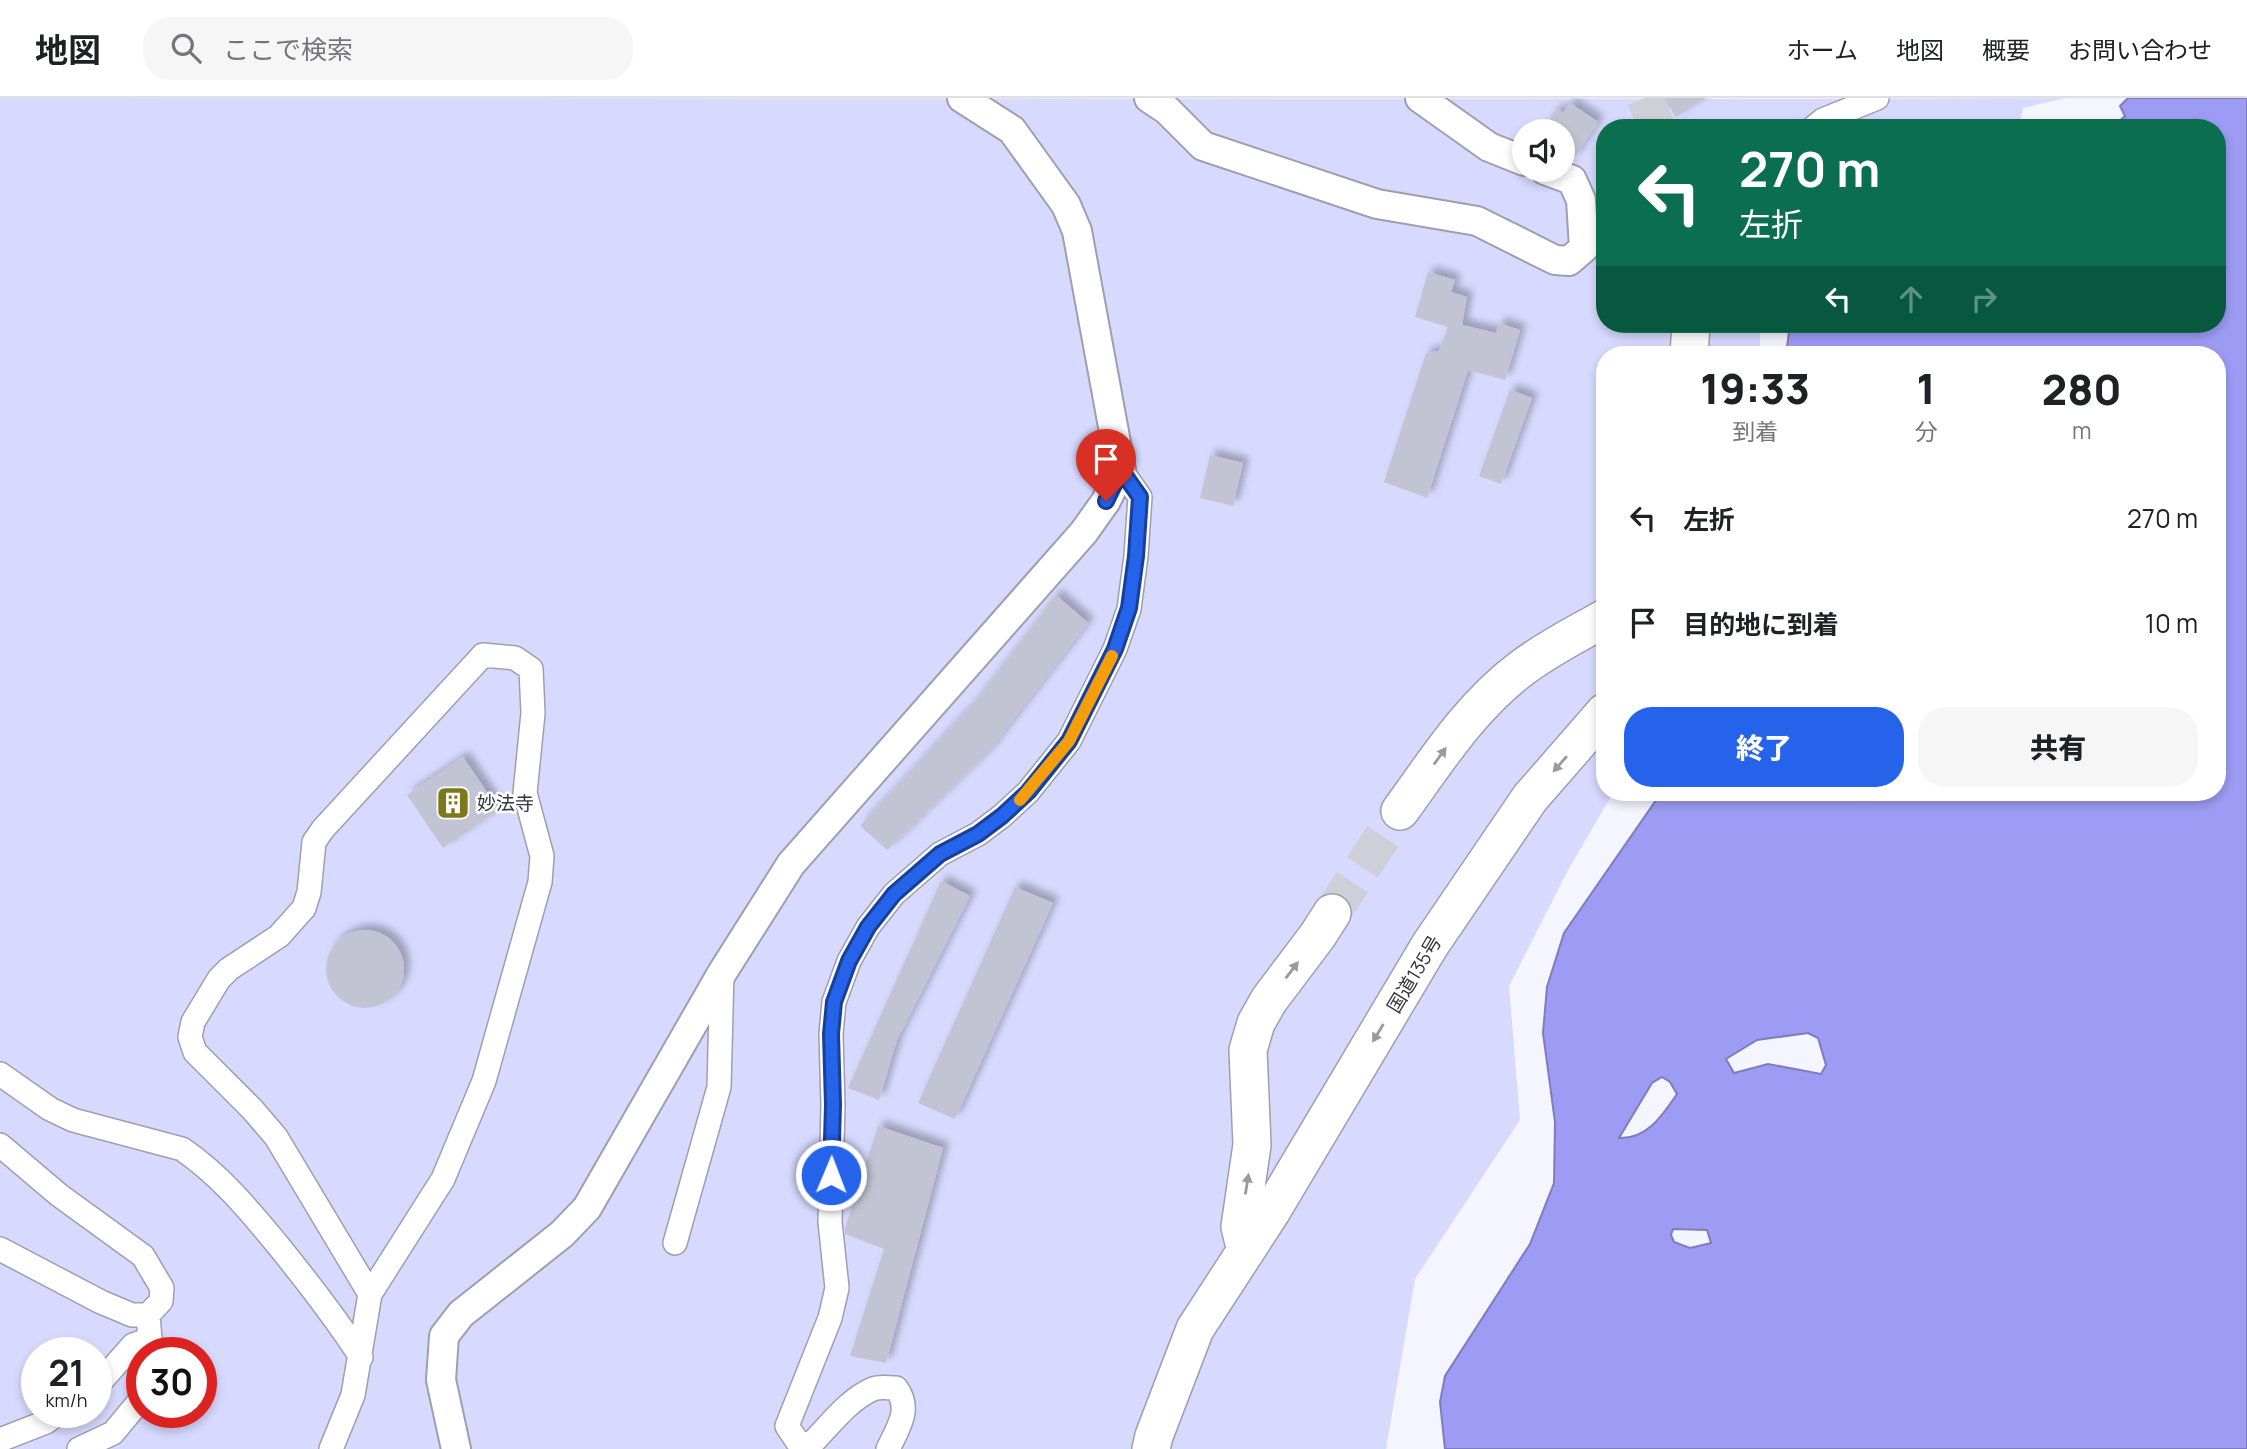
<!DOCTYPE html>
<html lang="ja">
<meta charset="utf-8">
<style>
:root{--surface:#fff;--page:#f6f6f6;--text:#202124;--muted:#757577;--line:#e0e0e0;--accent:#2563eb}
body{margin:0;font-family:Manrope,"Noto Sans JP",sans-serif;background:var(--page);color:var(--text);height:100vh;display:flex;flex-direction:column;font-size:26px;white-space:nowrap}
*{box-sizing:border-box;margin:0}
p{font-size:23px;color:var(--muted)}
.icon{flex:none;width:38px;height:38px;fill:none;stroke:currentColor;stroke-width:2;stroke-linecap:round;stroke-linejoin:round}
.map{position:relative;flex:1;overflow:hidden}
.drawer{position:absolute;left:1596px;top:248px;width:630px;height:455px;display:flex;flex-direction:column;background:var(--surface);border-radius:28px;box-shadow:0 4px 10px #0003}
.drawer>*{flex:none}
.hud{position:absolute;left:1596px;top:21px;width:630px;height:214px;border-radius:28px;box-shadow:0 4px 10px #0003;background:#0b6e4f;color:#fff;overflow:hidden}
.tools{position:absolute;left:1512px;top:21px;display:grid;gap:14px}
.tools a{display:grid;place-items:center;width:63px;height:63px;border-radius:50%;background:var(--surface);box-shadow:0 4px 10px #0003;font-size:35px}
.speed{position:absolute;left:21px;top:1239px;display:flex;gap:14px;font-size:35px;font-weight:700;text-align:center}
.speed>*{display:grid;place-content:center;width:91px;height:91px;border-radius:50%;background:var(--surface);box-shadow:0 4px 10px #0003;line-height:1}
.speed small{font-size:18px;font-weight:400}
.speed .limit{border:10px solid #d22;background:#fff;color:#111}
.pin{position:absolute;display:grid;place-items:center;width:60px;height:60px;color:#fff;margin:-72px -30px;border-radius:50% 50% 50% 0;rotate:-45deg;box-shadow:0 0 7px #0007}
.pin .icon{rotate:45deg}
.me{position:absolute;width:77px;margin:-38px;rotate:1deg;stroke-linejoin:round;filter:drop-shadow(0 0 5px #0008)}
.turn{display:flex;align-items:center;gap:24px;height:147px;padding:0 28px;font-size:32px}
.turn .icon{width:91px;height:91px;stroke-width:2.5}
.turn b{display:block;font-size:49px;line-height:60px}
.lanes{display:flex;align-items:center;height:66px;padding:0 28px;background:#0003;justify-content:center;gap:35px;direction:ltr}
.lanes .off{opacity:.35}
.eta{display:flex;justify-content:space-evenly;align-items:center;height:119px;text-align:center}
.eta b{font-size:42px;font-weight:800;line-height:49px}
.primary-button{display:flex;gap:14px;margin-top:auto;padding:14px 28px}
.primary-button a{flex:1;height:80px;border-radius:28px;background:var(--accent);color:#fff;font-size:28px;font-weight:800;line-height:80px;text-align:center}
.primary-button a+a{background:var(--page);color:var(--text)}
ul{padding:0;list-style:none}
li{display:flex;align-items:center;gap:21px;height:105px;padding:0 28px}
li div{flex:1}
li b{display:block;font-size:26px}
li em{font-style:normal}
header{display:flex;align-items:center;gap:42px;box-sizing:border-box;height:98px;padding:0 35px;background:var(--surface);border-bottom:2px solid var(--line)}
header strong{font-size:33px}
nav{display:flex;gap:38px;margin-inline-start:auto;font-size:24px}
.search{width:490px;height:63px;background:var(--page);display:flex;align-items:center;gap:18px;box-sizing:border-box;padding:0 24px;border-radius:28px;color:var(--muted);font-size:26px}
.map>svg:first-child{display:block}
.green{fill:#d7d9fe;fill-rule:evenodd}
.water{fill:#9d9bf4;stroke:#7e7cbd;stroke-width:2;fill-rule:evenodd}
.building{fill:#c3c4d3;filter:url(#shadow)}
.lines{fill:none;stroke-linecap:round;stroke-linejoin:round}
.trunk-tunnel{stroke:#cecfd8;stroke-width:37;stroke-dasharray:37 18;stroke-linecap:butt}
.minor-casing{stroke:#9e9fae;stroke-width:26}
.tertiary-casing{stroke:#9e9fae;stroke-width:32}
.trunk-casing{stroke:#9e9fae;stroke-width:40}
.minor{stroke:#fff;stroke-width:23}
.tertiary{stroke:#fff;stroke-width:28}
.trunk{stroke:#fff;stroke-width:37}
.oneway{fill:#9a9a9e}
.route-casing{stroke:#184099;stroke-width:18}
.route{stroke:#2563eb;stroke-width:12}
.slow{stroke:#f59e0b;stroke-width:12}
.labels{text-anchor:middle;stroke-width:5;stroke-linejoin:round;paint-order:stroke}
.poi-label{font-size:19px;fill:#35353c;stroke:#fff;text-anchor:start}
.street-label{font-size:19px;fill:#35353c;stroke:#fff}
</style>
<header>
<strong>地図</strong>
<div class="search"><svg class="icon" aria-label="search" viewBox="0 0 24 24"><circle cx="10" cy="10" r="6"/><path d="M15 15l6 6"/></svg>ここで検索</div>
<nav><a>ホーム</a><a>地図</a><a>概要</a><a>お問い合わせ</a></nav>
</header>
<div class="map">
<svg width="2247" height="1351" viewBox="0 0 2247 1351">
<defs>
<filter id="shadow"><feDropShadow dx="6" dy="-6" stdDeviation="3.5" flood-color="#0004"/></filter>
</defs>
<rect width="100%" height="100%" fill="#f4f5ff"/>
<!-- green -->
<path class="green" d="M0,0L1817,1L2065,0L2023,10L2019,30H1605V226H1760V257H1605V695H1613L1568,772L1509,888L1520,1022L1415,1181L1386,1351H0ZM1524,33H1563V72H1524ZM37,1255H96V1314H37ZM142,1255H201V1314H142Z"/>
<!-- water -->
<path class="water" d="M2128,0H2247V1351H1445L1440,1304L1445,1278L1530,1146L1554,1085L1555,1024L1543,935L1547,889L1564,835L1661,695H2217V257H1786L1790,226H2217V30H2111L2125,18L2120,8ZM1808,935L1818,940L1826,967L1821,976L1768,966L1734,975L1726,961L1757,942ZM1662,979L1670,984L1677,996C1662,1018 1647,1041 1619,1040L1652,985ZM1673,1131L1707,1132L1711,1145L1690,1150L1674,1144L1671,1137Z"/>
<!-- building -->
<path class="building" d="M1663,0H1706L1676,19Z
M1570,5L1598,24L1574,60L1563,53V33H1542L1557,11L1563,15Z
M1428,174L1455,182L1451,194L1467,199L1462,227L1496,235L1499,225L1520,232L1505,282L1468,272L1427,400L1384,384L1426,255L1439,253L1448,229L1415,219Z
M1510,292L1532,300L1501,386L1479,378Z
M1210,357L1243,365L1233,408L1200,400Z
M1056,497L1088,525L989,653L887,752L860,728L973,606Z
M463,659L499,712L443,750L407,697Z
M941,783L970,798L897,942L879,1002L848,990Z
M1015,789L1053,805L955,1021L918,1005Z
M326 871a39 39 0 1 1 78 0a39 39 0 1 1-78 0Z
M878,1028L943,1050L886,1265L850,1258L884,1151L845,1136V1130Z"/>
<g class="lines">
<!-- trunk-tunnel -->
<path class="trunk-tunnel" d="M1645,0L1657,30
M1332,815L1400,713"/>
<defs>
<path id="minor" d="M1813,30L1823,22L1877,0
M483,557L515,560L531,571L533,615L525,695L542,758L540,784L484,983L443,1081L370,1196L276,1039L252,1011L195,954L190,939L193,924L219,881L229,871L279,838L304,810L309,794L314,744L323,731Z
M0,976L50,1011L73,1022L182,1051C220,1077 248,1111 277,1146C307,1183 335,1219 361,1259
M0,1047L59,1097L143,1158L162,1190L161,1203L148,1217L150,1241L154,1255
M675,1145L719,989L722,875
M0,1151L101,1204L132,1217H148
M96,1289L133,1247L150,1241
M0,1342L46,1324L60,1314
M79,1351L113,1335L142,1300
M331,1351L353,1297L370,1196
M888,1351C898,1330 912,1311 896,1290C888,1290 880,1288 873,1291C849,1301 830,1327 812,1345L799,1346L787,1328L830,1220L837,1190L830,1124L833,1007L831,936L834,904L849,863L868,829L894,796L940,756L978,736L1002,718L1028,694L1069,643L1115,551L1129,511L1136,458L1140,399L1121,372"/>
<path id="tertiary" d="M1149,0L1167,12L1203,48L1377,106L1477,123L1555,162L1569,163L1584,150L1581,102L1572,82L1545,72
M1420,0L1489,49L1524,63
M456,1351L441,1282L444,1238L461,1216L562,1136L587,1110L722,875L791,766L1084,434L1106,403L1121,372L1077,133L1066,107L1012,32L962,0"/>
<path id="trunk" d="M1689,257L1691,226
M1400,713C1437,662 1471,608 1522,570C1547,551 1577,536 1605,520
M1246,1153L1240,1129L1252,1047L1248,952L1256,925L1269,902L1318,837L1332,815
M1151,1351L1154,1338L1195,1231L1271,1114L1430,847L1530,700L1605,614"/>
</defs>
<!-- minor casing -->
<use href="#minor" class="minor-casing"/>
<!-- tertiary casing -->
<use href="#tertiary" class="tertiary-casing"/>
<!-- trunk casing -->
<use href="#trunk" class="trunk-casing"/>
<!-- minor -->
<use href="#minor" class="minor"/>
<!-- tertiary -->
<use href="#tertiary" class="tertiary"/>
<!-- trunk -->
<use href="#trunk" class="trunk"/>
</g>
<!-- one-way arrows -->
<defs><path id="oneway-solid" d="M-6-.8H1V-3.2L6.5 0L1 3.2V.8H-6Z" transform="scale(1.75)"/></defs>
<g class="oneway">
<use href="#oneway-solid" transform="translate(1440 658) rotate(-54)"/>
<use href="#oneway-solid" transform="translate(1560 666) rotate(131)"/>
<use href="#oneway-solid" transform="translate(1292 872) rotate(-53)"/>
<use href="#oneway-solid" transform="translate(1378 935) rotate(121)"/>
<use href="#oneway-solid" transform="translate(1247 1086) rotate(-81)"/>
</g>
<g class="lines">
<defs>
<path id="route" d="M831,1077L833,1007L831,936L834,904L849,863L868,829L894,796L940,756L978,736L1002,718L1028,694L1069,643L1115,551L1129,510L1136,458L1140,399L1121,372L1106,403"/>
</defs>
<!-- route casing -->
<use href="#route" class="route-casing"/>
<!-- route -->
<use href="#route" class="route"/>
<!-- slow -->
<path class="slow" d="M1020,702L1069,643L1112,558"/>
</g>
<!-- icons -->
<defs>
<symbol id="building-square" viewBox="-11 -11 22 22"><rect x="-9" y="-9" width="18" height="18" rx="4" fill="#7e771c" stroke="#fff"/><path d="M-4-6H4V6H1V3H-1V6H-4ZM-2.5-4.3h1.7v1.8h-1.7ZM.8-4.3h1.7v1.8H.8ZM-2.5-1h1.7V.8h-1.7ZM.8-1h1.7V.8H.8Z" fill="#fff"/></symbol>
</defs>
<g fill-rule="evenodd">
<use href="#building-square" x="434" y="686" width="38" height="38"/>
</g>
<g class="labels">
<!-- poi labels -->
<g class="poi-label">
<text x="477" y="712">妙法寺</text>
</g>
<!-- street labels -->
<g class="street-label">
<text transform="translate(1414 876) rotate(-59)" y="7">国道135号</text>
</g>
</g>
</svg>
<div class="tools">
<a><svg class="icon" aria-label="sound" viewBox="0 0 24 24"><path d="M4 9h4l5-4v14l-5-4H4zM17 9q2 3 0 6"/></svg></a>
</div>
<div class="speed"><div>21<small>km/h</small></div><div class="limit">30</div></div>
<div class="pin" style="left:1106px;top:403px;background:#d93025"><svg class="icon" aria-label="arrive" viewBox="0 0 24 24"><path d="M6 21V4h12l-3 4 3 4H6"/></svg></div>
<svg class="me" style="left:831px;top:1077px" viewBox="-20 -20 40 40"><circle r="17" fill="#2563eb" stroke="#fff" stroke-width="3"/><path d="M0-11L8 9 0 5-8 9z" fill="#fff"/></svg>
<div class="hud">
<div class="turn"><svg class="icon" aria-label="left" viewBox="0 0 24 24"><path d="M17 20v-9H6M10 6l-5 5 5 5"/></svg><div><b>270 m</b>左折</div></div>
<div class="lanes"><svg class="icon" aria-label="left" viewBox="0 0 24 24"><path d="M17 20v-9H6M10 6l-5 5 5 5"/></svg><svg class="icon off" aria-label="ahead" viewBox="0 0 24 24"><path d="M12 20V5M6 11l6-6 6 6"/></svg><svg class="icon off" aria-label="right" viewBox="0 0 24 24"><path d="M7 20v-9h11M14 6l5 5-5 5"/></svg></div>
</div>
<section class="drawer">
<div class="eta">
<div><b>19:33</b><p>到着</p></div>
<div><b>1</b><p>分</p></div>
<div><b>280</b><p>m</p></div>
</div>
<ul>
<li><svg class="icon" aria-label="left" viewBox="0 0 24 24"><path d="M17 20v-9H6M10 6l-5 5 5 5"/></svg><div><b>左折</b></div><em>270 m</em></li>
<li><svg class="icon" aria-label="arrive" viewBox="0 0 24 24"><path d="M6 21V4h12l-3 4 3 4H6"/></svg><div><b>目的地に到着</b></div><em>10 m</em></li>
</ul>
<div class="primary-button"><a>終了</a><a>共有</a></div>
</section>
</div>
